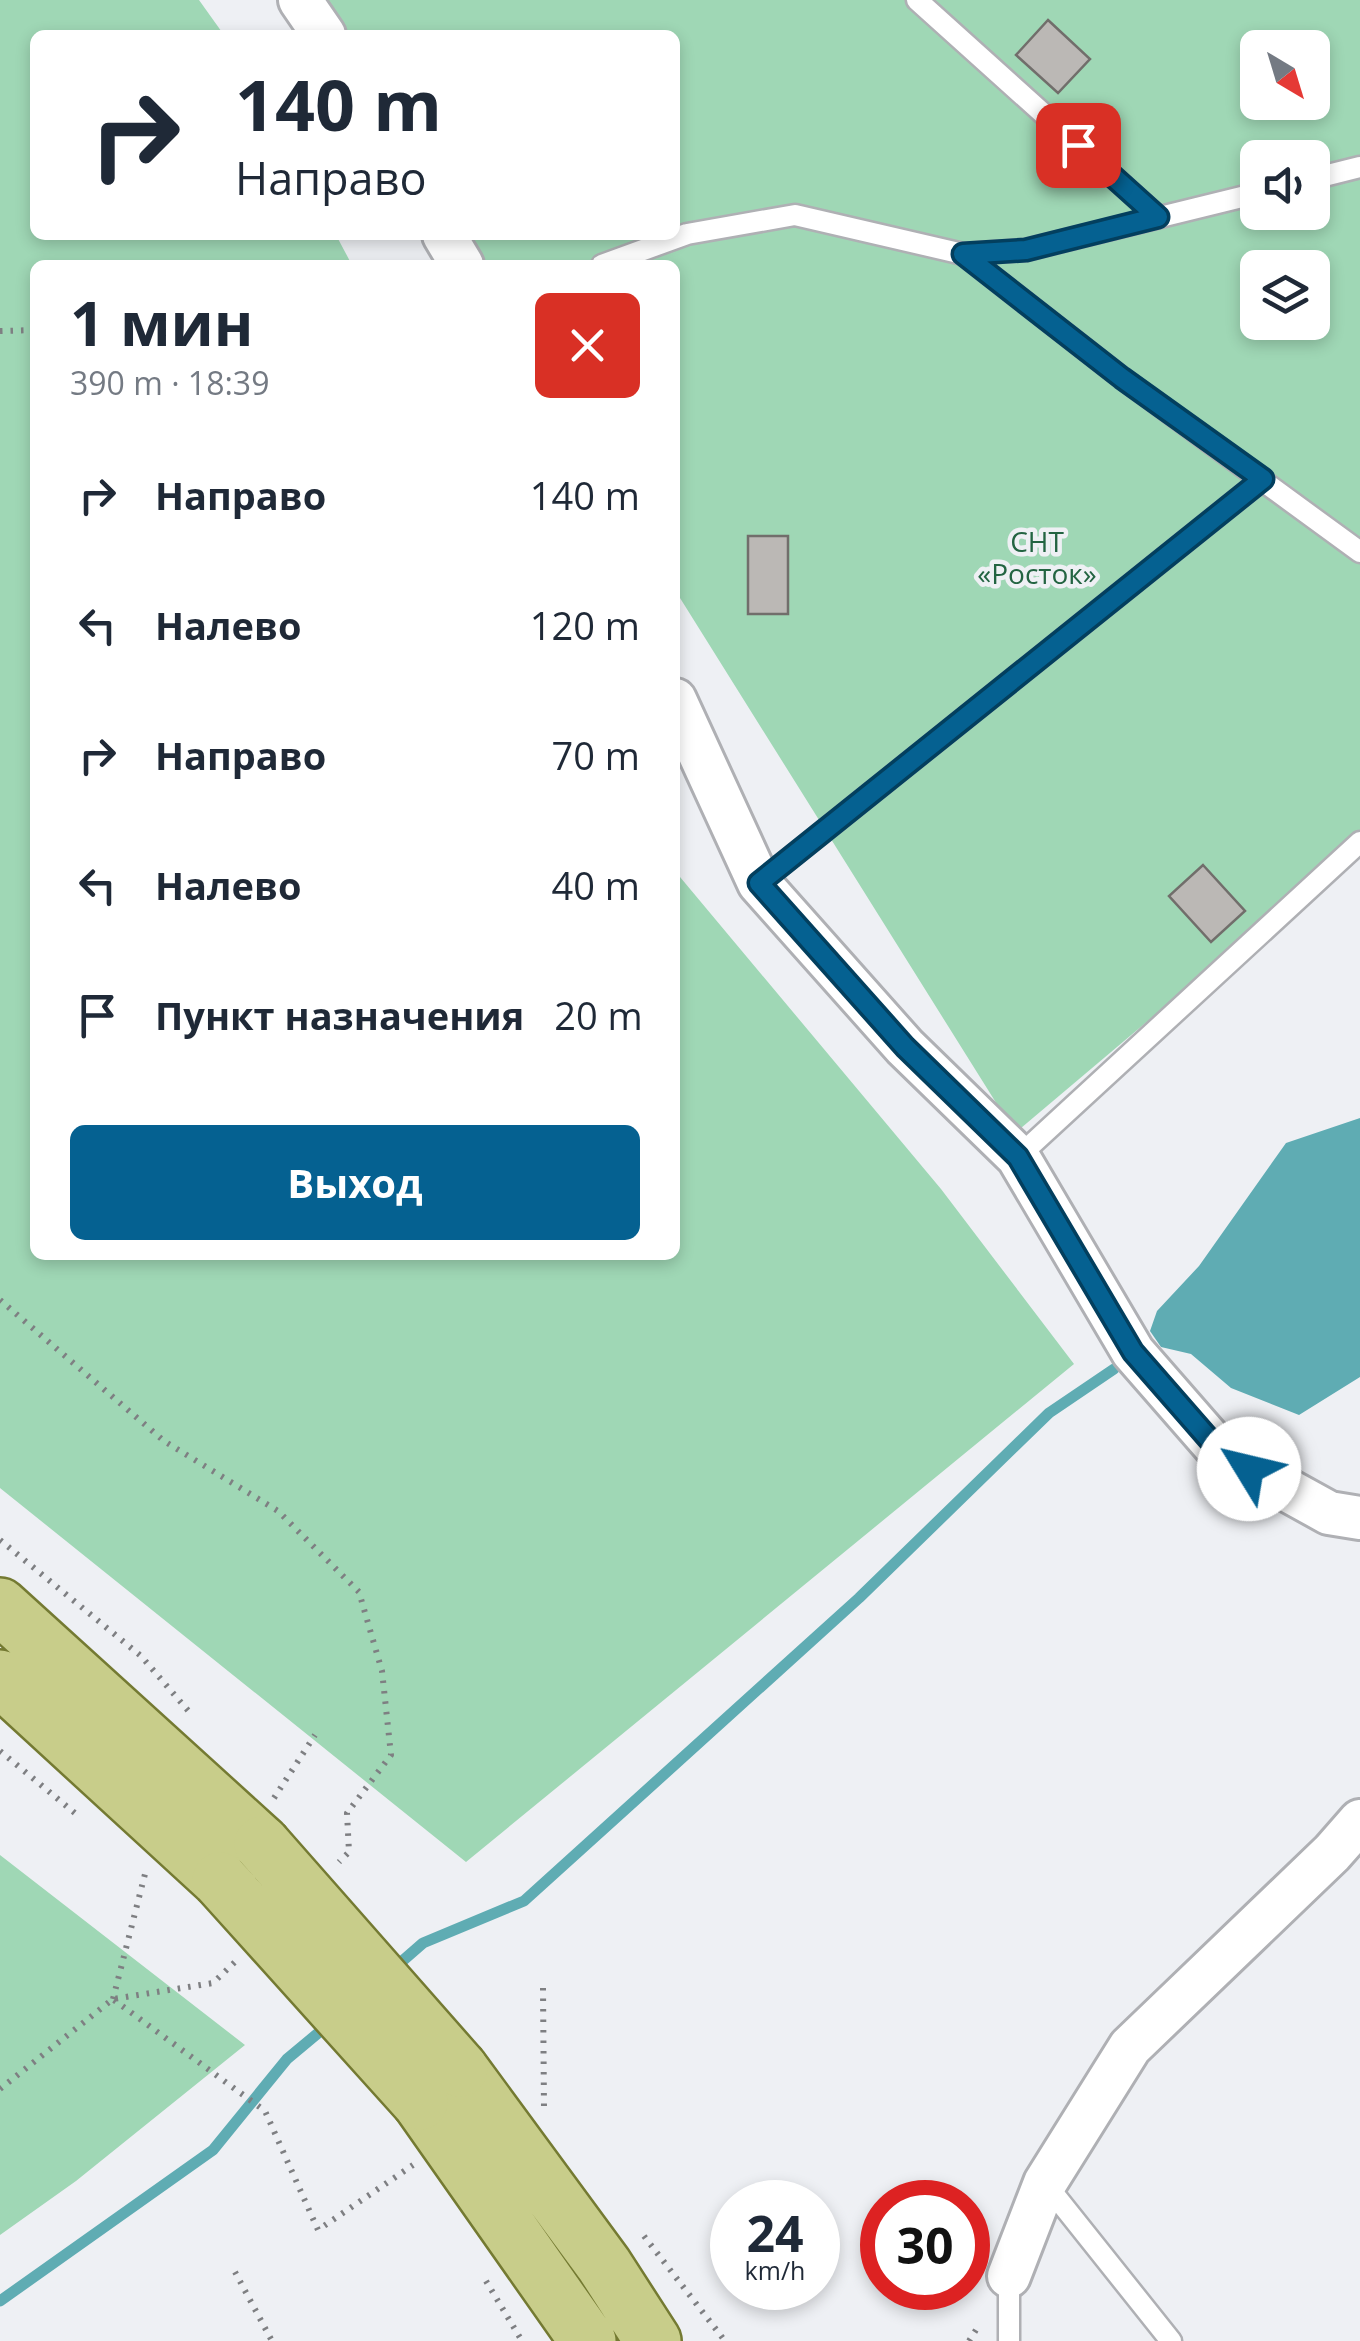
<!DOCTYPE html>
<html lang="ru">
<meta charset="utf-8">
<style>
:root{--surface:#fff;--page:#f2f2f3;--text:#1f2937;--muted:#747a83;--accent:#056191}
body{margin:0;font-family:"Open Sans",sans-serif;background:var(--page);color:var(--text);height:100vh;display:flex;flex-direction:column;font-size:38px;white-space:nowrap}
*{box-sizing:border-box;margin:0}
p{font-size:32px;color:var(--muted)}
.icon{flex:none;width:55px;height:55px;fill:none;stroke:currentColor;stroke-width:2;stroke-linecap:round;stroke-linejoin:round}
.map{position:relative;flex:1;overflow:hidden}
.details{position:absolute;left:30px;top:260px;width:650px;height:1000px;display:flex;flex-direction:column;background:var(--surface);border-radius:15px;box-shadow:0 5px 15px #0003}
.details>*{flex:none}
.hud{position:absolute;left:30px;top:30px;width:650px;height:210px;border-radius:15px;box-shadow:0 5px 15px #0003;background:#fff;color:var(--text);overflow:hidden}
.needle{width:65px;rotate:142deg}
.controls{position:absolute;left:1240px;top:30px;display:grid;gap:20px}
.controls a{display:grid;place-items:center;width:90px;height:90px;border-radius:15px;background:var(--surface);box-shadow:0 5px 15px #0003;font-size:50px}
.speed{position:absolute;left:710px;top:2180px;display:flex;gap:20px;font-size:50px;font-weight:700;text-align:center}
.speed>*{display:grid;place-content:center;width:130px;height:130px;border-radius:50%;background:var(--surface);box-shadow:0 5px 15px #0003;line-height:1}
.speed small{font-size:25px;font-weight:400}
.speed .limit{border:15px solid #d22;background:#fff;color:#111}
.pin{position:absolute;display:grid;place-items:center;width:85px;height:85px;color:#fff;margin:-42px;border-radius:20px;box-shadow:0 5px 15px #0006}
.me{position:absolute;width:110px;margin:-55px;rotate:306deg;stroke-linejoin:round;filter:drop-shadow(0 0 8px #0008)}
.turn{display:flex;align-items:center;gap:35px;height:210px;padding:0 40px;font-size:45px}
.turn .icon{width:130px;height:130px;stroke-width:2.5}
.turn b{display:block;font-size:70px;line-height:85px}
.round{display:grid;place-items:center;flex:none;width:105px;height:105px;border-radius:15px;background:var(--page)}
.head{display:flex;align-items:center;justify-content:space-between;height:170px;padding:0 40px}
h1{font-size:60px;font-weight:700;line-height:75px}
.primary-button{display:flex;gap:20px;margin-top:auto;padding:20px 40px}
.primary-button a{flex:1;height:115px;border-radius:15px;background:var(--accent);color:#fff;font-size:40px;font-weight:700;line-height:115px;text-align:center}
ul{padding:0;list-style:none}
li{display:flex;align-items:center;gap:30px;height:130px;padding:0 40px}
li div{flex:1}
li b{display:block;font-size:38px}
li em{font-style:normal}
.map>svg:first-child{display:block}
.green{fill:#9fd7b5;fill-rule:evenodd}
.water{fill:#5facb3}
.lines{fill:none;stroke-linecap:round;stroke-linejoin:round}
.stream{stroke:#5facb3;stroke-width:11}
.building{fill:#bbb8b5;stroke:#716e6b;stroke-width:2.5}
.service-casing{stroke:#afb0b4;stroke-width:25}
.minor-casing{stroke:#afb0b4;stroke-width:48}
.primary-casing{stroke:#747a32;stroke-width:60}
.path{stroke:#7e7f82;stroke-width:6;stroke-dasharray:2.5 8;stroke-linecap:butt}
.service{stroke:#fff;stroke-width:20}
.minor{stroke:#fff;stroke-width:42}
.primary{stroke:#c8cd8a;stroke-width:55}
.primary-bridge-casing{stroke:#747a32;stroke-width:60;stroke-linecap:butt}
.primary-bridge{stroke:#c8cd8a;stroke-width:55}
.route-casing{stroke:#033f5e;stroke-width:25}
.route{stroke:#056191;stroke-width:18}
.labels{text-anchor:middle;stroke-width:9;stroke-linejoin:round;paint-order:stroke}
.park-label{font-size:28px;fill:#236442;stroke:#eef0f4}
</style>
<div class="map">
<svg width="1360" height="2341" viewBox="0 0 1360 2341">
<rect width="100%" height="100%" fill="#eef0f4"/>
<!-- green -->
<path class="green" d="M0,0H199L224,35H35V235H336L352,265H35V1255H675V871L941,1189L1074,1364L466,1862L0,1488Z
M318,0H1360V842L1015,1133L675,590V265H475L458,235H675V35H339ZM1258,48H1312V102H1258ZM1258,158H1312V212H1258ZM1258,268H1312V322H1258Z
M0,1855L245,2045L76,2181L0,2235Z"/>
<!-- water -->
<path class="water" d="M1360,1118V1377L1299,1415L1231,1388L1191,1354L1161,1347L1150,1331L1157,1311L1199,1266L1286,1143Z"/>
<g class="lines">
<!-- stream -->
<path class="stream" d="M392,1970L423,1943L524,1901L859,1598L1049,1413L1114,1369
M0,2301L213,2150L287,2059L329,2024"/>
</g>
<!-- building -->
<path class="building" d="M1048,20L1090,59L1058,93L1016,55Z
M748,536H788V614H748Z
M1203,865L1245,911L1211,942L1169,896Z"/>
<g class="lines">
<defs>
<path id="service" d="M917,0L1158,217
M1312,179L1360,167
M963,254L1122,378L1360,552
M602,265L687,234L795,215L963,254L1026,250L1258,193
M759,883L1263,479
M1018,1157L1360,842
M1045,2183L1171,2341
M1009,2341V2276"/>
<path id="minor" d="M300,0L324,35
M444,235L462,265
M675,700L759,883L905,1047L1018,1157L1133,1352L1222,1454L1329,1513L1360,1518
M1009,2276L1045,2183L1130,2047L1332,1853L1360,1821"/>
<path id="primary" d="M0,1606L262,1844
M0,1678L220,1880
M460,2069L604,2265L653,2341
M420,2102L588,2341"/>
</defs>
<!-- service casing -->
<use href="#service" class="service-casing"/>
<!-- minor casing -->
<use href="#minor" class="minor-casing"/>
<!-- primary casing -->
<use href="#primary" class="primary-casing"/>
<!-- path -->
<path class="path" d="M0,331L35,330
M0,1300L164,1441L278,1511L359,1592L382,1671L391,1755L347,1813L349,1852L339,1862
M0,1540L141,1656L191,1714
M0,1751L76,1814
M274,1798L315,1735
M543,1988L544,2108
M113,1999L145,1874
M114,2000L265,2111L318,2230L413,2165
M0,2089L113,1999L213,1983L236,1961
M644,2236L725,2341
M235,2272L272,2341
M486,2281L522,2341
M969,2341L979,2325"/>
<!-- service -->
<use href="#service" class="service"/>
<!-- minor -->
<use href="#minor" class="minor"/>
<!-- primary -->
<use href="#primary" class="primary"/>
<defs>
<path id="primary-bridge" d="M262,1844L460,2069
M220,1880L420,2102"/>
</defs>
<!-- primary-bridge casing -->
<use href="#primary-bridge" class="primary-bridge-casing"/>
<!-- primary-bridge -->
<use href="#primary-bridge" class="primary-bridge"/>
</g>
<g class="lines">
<defs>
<path id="route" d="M1078,145L1158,217L1026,250L963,254L1122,378L1263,479L759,883L905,1047L1018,1157L1133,1352L1222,1454L1249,1469"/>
</defs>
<!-- route casing -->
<use href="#route" class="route-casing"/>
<!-- route -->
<use href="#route" class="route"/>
</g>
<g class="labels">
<!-- park labels -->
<g class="park-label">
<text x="1037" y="552">СНТ<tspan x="1037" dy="32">«Росток»</tspan></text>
</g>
</g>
</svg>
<div class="controls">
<a><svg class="needle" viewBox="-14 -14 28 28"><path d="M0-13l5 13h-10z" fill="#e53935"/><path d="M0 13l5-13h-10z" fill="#747a83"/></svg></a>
<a><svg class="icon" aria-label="sound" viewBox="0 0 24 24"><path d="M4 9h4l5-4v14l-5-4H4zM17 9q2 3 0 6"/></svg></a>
<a><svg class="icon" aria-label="layers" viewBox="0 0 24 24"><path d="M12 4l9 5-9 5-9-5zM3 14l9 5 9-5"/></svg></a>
</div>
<div class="speed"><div>24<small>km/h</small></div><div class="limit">30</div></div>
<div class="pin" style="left:1078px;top:145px;background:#d93025"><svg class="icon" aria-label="arrive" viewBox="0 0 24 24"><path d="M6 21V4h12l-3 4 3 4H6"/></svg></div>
<svg class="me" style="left:1249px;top:1469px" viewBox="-20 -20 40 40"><circle r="19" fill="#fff"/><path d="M0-13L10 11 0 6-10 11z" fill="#056191"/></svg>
<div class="hud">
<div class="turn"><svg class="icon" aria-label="right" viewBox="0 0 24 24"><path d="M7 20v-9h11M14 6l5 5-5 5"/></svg><div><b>140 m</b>Направо</div></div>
</div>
<section class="details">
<div class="head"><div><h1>1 мин</h1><p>390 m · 18:39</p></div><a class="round" style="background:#d93025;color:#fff"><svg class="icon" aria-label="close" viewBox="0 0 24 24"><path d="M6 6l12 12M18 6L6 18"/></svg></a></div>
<ul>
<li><svg class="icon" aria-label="right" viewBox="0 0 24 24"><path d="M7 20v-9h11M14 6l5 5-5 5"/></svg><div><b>Направо</b></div><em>140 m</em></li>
<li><svg class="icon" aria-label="left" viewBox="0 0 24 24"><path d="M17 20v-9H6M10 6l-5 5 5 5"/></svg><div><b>Налево</b></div><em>120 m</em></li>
<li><svg class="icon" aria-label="right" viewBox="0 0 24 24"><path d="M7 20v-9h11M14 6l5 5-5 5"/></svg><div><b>Направо</b></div><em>70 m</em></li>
<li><svg class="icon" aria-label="left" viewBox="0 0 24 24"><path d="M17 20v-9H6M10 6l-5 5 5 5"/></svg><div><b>Налево</b></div><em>40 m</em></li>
<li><svg class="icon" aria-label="arrive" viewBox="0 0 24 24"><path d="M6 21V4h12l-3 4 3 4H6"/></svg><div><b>Пункт назначения</b></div><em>20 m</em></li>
</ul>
<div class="primary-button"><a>Выход</a></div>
</section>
</div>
